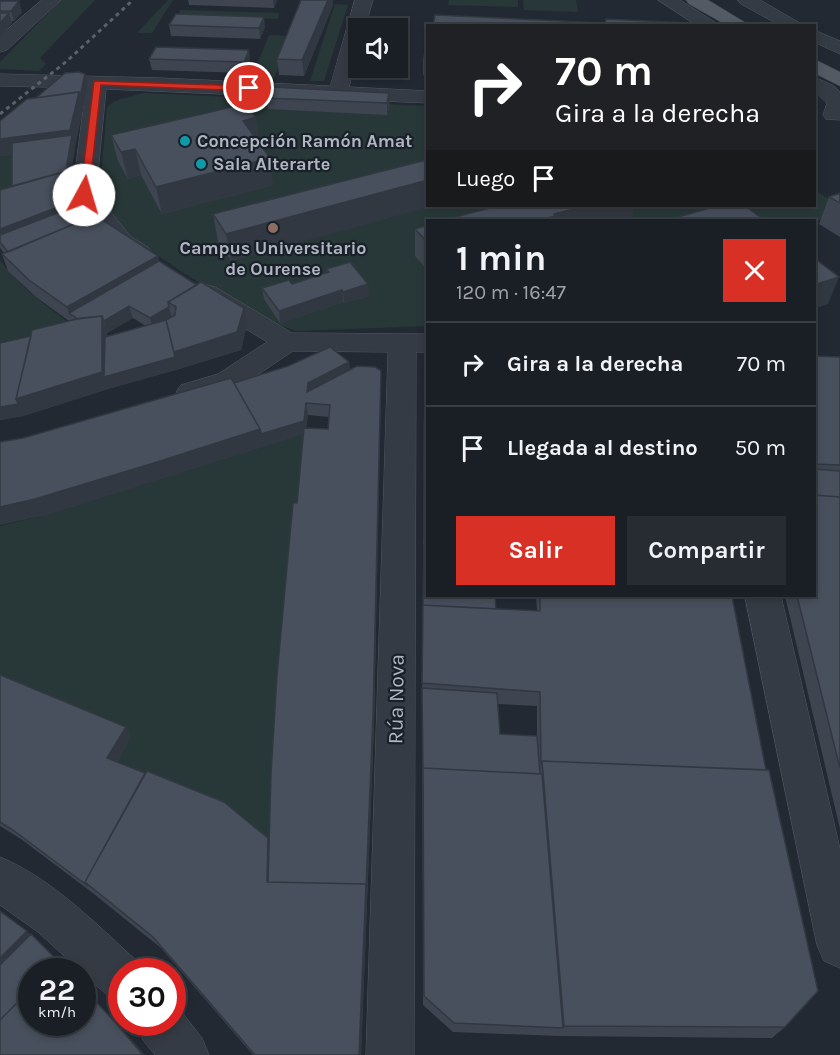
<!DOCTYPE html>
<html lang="es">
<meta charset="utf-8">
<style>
:root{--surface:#1a1f26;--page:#272c32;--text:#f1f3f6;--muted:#9fa2a7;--line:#383d43;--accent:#d93025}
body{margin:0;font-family:Karla,sans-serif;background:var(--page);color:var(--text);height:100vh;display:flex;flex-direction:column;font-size:22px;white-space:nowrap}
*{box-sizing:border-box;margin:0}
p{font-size:20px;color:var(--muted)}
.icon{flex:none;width:33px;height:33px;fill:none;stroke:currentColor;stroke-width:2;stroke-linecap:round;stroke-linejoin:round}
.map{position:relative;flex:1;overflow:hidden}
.drawer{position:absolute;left:426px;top:219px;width:390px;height:378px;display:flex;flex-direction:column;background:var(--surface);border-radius:0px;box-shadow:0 3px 9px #0003,0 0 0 2px var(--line)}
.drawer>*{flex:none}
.guide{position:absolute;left:426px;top:24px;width:390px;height:183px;border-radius:0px;box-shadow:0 3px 9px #0003,0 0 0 2px var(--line);background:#202124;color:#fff;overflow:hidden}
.buttons{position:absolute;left:348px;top:18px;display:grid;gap:12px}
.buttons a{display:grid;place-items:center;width:60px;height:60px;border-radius:0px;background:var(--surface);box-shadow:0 3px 9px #0003,0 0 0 2px var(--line);font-size:30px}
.speed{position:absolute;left:18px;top:958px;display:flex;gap:12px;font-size:30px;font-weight:700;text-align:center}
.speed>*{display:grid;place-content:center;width:78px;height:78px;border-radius:50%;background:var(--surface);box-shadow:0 3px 9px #0003,0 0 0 2px var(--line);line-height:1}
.speed small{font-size:15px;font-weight:400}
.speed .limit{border:9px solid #d22;background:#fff;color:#111}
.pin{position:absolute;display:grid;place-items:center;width:51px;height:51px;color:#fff;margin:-26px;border:3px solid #fff;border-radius:50%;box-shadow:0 2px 6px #0007}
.me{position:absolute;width:66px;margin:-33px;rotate:6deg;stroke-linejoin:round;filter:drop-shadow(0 0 4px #0008)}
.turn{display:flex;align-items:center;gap:21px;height:126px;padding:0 30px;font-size:27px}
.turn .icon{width:78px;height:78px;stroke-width:2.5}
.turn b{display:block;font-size:42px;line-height:51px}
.then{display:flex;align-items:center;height:57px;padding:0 30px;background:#0003;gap:12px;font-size:22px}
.round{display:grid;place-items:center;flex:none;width:63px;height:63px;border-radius:0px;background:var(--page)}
.summary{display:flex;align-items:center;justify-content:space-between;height:102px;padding:0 30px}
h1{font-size:36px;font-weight:700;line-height:45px}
.cta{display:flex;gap:12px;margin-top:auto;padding:12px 30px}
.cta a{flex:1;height:69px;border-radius:0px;background:var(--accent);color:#fff;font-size:24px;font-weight:700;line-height:69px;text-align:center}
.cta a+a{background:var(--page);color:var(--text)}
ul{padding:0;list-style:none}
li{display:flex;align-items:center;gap:18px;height:84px;padding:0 30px;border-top:2px solid var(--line)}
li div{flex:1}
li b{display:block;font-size:22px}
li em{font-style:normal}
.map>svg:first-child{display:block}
.green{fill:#283838}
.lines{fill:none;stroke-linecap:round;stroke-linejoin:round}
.street-casing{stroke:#525862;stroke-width:1}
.primary-casing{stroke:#3e444e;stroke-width:1}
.street{fill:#353b44;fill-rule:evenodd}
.primary{fill:#535a64;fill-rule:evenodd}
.rail{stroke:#59616d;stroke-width:3;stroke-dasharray:4 4;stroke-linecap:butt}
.wall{fill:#3e4550;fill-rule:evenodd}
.shaded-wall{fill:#323841}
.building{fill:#48505d;stroke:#323841;stroke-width:1.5}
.route{fill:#d93025;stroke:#8d1f18;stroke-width:1.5}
.culture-dot{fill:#0f9aa8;stroke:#1a2029;stroke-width:2}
.education-dot{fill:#8d6e63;stroke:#1a2029;stroke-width:2}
.labels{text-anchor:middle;stroke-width:4.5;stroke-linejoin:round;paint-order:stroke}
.far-poi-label{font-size:18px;font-weight:bold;fill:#afb5c1;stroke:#1a2029;text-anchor:start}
.street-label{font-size:21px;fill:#afb5c1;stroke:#1a2029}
</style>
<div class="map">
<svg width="840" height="1055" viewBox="0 0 840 1055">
<rect width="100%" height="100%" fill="#222933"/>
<!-- green -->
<path class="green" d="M61,0H95L40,58L46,64L39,71L0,69V62Z
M168,0H173L152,33H137Z
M449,0H518V7L448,5Z
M523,0H576L578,12L524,10Z
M335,4L348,5L324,81H310Z
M180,10L279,13L278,19L178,15Z
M269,35L291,36L274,78L252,77Z
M143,93L427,106L428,206H814L815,190L840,207V213L815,221L428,220L427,326L297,331L266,321L185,274L129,236L112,216L101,177L107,107L115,101Z
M16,155V202L0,207V156Z
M0,260C22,291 56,312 85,335L0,355Z
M306,433L272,850L113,768L131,737L0,679V526L43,516Z"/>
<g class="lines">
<defs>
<path id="street" d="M42,0H61L7,50L0,52V36Z
M355,0H373L365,28H358V53L349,87L428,91V103L106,89L96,194L131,237L148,247L151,252L148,257C117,265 88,217 72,195L86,88L0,86V74L160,78L330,86Z
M658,0H680L721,26H698Z
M738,0H760L805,26H781L741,4Z
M814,30L840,41V54L814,42Z
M814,77L834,86L840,92V120L826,119L823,115L827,103L814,91Z
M206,285L215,287L292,333L428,334V352H416L414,1055H366L388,352L293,351L238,388L191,402L181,399L176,392L181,385L218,374L267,342L197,299L193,293L197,287Z
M745,596H781L840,849V968L824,961L817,945Z
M0,857C53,879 96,924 138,962L143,972H122V1001L106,994L38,932L0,905Z
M172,1004L177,1006L202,1038L209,1055H155L143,1040L136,1023H172Z"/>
<path id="primary" d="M686,0H708L751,26H728L689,4Z
M814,59L840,72V86L814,73Z"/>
</defs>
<!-- street casing -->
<use href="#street" class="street-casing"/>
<!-- primary casing -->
<use href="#primary" class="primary-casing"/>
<!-- street -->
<use href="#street" class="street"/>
<!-- primary -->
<use href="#primary" class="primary"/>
<!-- rail -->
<path class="rail" d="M0,114L67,61L133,0"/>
</g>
<!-- wall -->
<path class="wall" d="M188,0H277L274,8L189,5Z
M0,1L22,12L14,21H12V23L0,37Z
M333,5L304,76L279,75L277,59Z
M169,25L265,27L260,39L171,36Z
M428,43V75H423V59Z
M249,50L250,60L245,73L152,70L149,59Z
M88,85L75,146L71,175V178L83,203L93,216L158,256L159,261L247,325L241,350L179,369L108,389L23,416L0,420L31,336L69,321L36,297L8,271L2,254L4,253L0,248V190L12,186V155L0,156V121L36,98ZM133,318L146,326L107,336V333Z
M271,87L390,104L387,115L268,109L266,98Z
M111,135L259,143L273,185L162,214L141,175L128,179L118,161Z
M428,158V206L231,261L218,241L213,214L424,161V159Z
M840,193V237L819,224L829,197Z
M428,225V271L415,256V229Z
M326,269L368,284L369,296L344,303L343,302L280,323L264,299L262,288L292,284L327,273Z
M814,356L840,357V829L785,596H814Z
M428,360V596L496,609L537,611L536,596H732L785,1027L772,1038L558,1036L453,1032L423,1005L422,698L424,425ZM498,704L537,706V736L500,734Z
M349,362L350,370L381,371V383L374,726L361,1055H253L161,948L94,894L21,839L0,826V674L3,676L131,737L117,762L268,838L269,841L303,434L43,516L23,438L234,383ZM308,415L329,417L328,429L306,428Z"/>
<!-- shaded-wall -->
<path class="shaded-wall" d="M273,0H277L274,8Z
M328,0H333V5L304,76L302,60Z
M19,1L22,12L14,21L11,11Z
M9,13L12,23L0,37V23Z
M264,17L265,27L260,39L259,28Z
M249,50L250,60L245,73L244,62Z
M85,74L88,85L75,146L71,175L72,187L16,203L67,164L70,147L0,156V139Z
M389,93L390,104L387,115V103Z
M256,117L259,144L243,121Z
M135,149L141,175L128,179L121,152Z
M270,158L273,185L162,214L156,187Z
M428,180V206H433L231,261L226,234Z
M82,198L87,214L0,242V229Z
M586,206H634L632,218L624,220H539L554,214Z
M158,256L162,273L69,313L67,307Z
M839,277L828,304L814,309V285Z
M368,284L369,296L344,303L343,292Z
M342,290L343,302L280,323L279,311Z
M129,306L133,318L107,333L104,321Z
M169,307L172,319L244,308L247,325L241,350L179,369L108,389L23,416L0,420V407L16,399L102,316L107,333L108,376L153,330L150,318Z
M349,362L350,374L307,392L308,383Z
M381,371L374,726L361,1055H359Z
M306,403L308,415L306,433L43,516L0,525V507Z
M126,727L131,737L113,768L107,758Z
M268,838L272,850L271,885L267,882Z
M27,931L38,942L0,981V958Z
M82,986L124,1031L145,1055H143Z"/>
<!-- building -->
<path class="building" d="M301,0H328L302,60L277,59Z
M0,1H19L11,11H0Z
M0,13H9L0,23Z
M176,14L264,17L259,28L169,25Z
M435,15L605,23L606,19L711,24V26H433Z
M428,43V60L423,59Z
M156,47L249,50L244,62L149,59Z
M79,72L85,74L80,97L79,92L36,98L65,73Z
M271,87L389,93L387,103L266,98Z
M79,92L70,130L0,139V121L27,99Z
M245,104L256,117L243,121L270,158L156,187L135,149L121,152L111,135Z
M72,135L67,164L68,173L67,171L12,186V143Z
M428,158V180L226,234L213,214L426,160L424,159Z
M67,171L82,198L0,229V190Z
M840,193V203L829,197Z
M83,203L93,216L8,252L0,242V235Z
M497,206H586L554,214L555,216L539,220H444Z
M717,206H745L764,220H667Z
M95,215L158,256L67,307L29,280L2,254Z
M428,225V243L415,229Z
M814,258L839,277L814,285Z
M159,261L197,285L168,302L169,307L150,318L129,306L104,321L102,316L78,319L69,313Z
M350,262L368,284L343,292L342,290L279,311L262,288L289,280L292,284L329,272L326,269Z
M201,282L244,308L237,332L174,352L166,320L175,315L176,307L168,302Z
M102,316V372L16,399L32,330L81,318Z
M166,320L175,357L104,377L105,337Z
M31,336L16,399L18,404L0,407V343Z
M330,347L349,362L308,383L307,392L357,366L375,367L381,371L373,715L366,888V884L268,882L271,774L277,675L293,503H297L304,428L328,429L330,405L306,403L304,421L261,434L260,429L234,383L288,366Z
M814,356L840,357V465L814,464Z
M428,360V425H424Z
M231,378L260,429L154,463L35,499L0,507V442L23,438Z
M424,425H428V540H424Z
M814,469L840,471V497L814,495Z
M814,495L840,497V768L797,596H814Z
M424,545H428V596H495L496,609L423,605Z
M540,596H732L766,770L542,761L541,764L540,692L422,683L423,605L540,611Z
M0,674L3,676L126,727L107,758L145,773L85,882L88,886L13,830L0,822Z
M422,688L497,693L500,734L537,736L540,774L423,768V772Z
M542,761L769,770L818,991L785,1027L564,1026Z
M423,768L542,774L563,1028L454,1023L424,996Z
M147,771L224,802L268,838L267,882L366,884L359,1055H255L153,937L85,882Z
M0,911L27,931L0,958Z
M31,934L58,961L47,972H32V988L0,1020V965Z
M58,960L69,972H47Z
M82,987L115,1022L143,1055H0V1020L32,988V1023H82Z"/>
<!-- route -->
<path class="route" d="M94,81L249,86L253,88L249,91L101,85L89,195L84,198L80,195Z"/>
<!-- markers -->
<g class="culture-dot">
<circle cx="185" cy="141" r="6"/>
<circle cx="201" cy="164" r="6"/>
</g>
<circle class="education-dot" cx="273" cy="228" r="6"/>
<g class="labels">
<!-- far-poi labels -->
<g class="far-poi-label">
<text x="197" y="147">Concepción Ramón Amat</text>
<text x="213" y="170">Sala Alterarte</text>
<text x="273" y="254" text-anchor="middle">Campus Universitario<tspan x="273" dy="21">de Ourense</tspan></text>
</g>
<!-- street labels -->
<g class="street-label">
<text transform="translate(396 699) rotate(-89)" y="7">Rúa Nova</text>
</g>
</g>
</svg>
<div class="buttons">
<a><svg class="icon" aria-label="sound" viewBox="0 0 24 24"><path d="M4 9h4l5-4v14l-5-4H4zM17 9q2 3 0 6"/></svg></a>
</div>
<div class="speed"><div>22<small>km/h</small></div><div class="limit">30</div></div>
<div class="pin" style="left:249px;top:88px;background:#d93025"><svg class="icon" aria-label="arrive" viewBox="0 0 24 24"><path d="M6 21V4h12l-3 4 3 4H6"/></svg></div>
<svg class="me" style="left:84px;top:195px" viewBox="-20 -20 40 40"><circle r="19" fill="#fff"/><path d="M0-13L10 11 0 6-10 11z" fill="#d93025"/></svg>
<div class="guide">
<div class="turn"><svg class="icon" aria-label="right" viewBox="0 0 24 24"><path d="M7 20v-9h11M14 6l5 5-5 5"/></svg><div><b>70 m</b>Gira a la derecha</div></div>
<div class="then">Luego<svg class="icon" aria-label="arrive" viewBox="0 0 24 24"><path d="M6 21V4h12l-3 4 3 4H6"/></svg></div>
</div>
<section class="drawer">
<div class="summary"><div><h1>1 min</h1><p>120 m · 16:47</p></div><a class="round" style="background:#d93025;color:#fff"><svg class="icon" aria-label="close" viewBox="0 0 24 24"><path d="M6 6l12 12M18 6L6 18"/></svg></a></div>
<ul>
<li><svg class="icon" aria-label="right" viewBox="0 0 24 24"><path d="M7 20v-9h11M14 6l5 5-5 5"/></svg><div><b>Gira a la derecha</b></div><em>70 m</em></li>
<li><svg class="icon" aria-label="arrive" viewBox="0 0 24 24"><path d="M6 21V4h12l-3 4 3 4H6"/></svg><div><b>Llegada al destino</b></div><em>50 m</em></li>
</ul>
<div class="cta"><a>Salir</a><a>Compartir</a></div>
</section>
</div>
